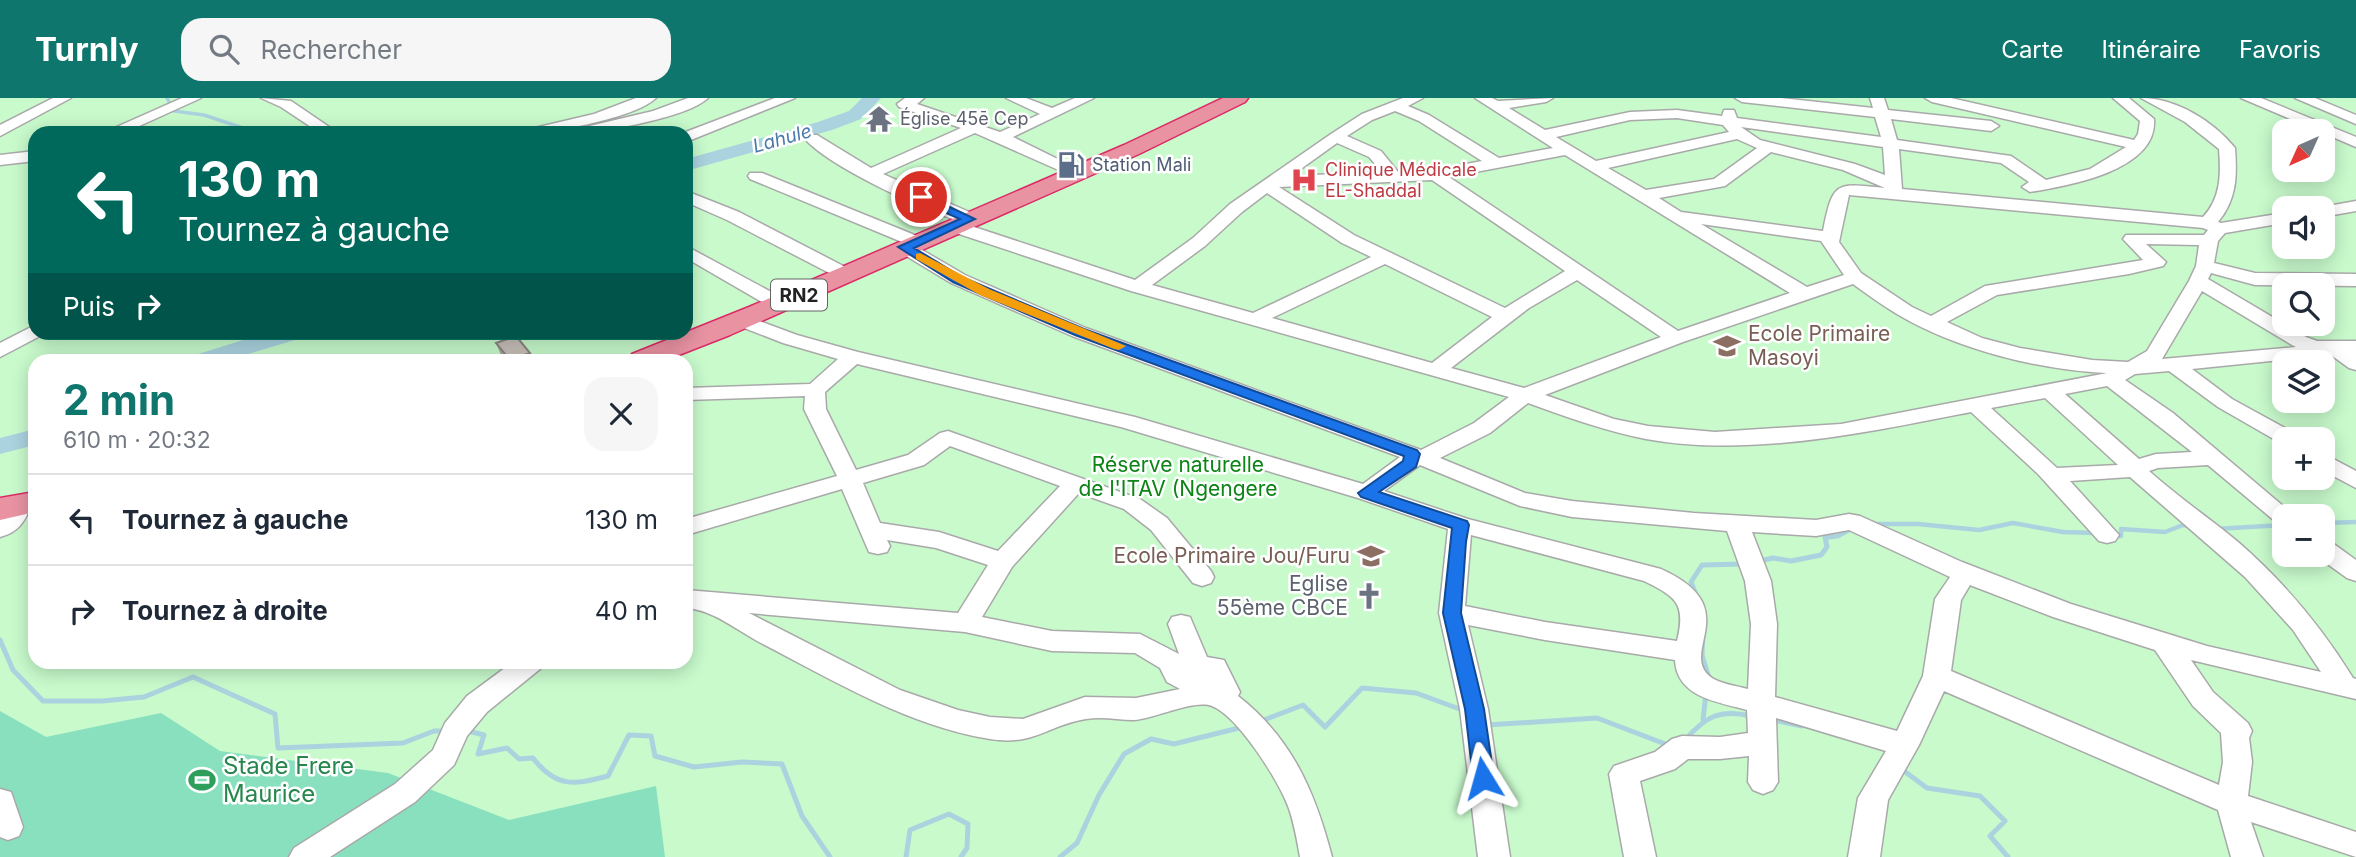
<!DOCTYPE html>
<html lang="fr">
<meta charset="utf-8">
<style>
:root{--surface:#fff;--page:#f6f6f7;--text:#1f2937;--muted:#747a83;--line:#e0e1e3;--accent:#0f766e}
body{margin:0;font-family:Inter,sans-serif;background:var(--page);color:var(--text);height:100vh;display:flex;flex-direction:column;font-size:26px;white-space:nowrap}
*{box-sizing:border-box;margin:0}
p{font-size:23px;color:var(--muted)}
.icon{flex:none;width:38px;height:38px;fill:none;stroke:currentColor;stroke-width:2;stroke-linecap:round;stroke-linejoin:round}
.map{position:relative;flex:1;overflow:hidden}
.panel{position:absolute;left:28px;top:256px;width:665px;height:315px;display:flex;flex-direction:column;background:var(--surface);border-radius:21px;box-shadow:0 4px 18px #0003}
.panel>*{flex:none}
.guide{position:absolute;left:28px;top:28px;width:665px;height:214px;border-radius:21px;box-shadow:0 4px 18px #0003;background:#00695c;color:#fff;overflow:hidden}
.needle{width:46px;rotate:225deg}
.buttons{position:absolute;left:2272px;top:21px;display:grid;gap:14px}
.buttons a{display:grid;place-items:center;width:63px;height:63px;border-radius:14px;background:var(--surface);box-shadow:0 4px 18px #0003;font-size:35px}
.pin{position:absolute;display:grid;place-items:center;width:60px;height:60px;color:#fff;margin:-30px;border:4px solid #fff;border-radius:50%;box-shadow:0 2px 7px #0007}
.me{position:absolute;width:77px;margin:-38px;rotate:352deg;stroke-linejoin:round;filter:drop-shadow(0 0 5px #0008)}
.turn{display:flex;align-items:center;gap:24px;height:147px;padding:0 35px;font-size:32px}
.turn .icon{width:91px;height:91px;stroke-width:2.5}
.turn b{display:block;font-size:49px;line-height:60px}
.then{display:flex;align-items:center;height:66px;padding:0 35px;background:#0003;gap:14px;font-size:26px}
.round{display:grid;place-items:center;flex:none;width:74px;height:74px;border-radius:21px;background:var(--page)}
.summary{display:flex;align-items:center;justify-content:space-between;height:119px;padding:0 35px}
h1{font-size:42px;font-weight:700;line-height:52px;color:var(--accent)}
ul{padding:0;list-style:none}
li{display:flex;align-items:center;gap:21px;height:91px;padding:0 35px;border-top:2px solid var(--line)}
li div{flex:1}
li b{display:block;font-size:26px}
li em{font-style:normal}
header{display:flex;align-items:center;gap:42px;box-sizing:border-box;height:98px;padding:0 35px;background:var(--accent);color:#fff}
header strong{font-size:33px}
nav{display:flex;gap:38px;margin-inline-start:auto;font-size:24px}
.search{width:490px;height:63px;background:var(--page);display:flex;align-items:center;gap:18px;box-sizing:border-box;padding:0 24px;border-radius:21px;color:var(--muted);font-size:26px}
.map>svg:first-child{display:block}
.park{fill:#c8facc;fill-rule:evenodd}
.pitch{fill:#88e0be}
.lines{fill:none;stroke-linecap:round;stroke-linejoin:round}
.stream-far2{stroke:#aad3df;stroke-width:3.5}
.stream-far1{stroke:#aad3df;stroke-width:4.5}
.stream{stroke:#aad3df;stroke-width:5}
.river{fill:#aad3df;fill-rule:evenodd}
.minor-casing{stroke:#a9a9a9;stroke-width:3}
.highway-casing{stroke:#dc2a67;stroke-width:3}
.minor{fill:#fff;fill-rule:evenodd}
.highway{fill:#e892a2;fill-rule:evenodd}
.wall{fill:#aba49e}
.shaded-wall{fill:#8b8681}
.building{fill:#c7bfb8;stroke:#8b8681;stroke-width:2}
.route{fill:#1a73e8;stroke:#114b97;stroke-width:2}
.slow{fill:#f59e0b}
.labels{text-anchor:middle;stroke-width:5;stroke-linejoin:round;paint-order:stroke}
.far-worship-label{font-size:18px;fill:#5b616d;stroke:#fff;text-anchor:start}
.far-service-label{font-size:18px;fill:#4e5e75;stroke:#fff;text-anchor:start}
.far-health-label{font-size:18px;fill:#be3a42;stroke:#fff;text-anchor:start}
.far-water-label{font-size:19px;font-style:italic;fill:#4a7aab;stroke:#fff}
.shield{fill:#fff;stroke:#646464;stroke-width:2}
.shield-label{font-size:19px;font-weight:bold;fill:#222}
.education-label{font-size:21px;fill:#785e54;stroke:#fff;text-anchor:start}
.park-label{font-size:21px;fill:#0c8416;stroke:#fff}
.worship-label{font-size:21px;fill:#5b616d;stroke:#fff;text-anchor:end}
.near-leisure-label{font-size:24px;fill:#27864d;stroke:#fff;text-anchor:start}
</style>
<header>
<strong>Turnly</strong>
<div class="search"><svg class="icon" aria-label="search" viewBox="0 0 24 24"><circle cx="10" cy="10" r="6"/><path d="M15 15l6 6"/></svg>Rechercher</div>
<nav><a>Carte</a><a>Itinéraire</a><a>Favoris</a></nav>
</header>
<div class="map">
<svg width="2356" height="759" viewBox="0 0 2356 759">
<rect width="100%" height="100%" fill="#f2efe9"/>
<!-- park -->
<path class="park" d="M0,0H2356V759H0ZM2284,33H2322V72H2284ZM35,35H686V234H35ZM2284,110H2322V149H2284ZM2284,187H2322V226H2284ZM35,262H686V564H35ZM2284,264H2322V303H2284ZM2284,341H2322V380H2284ZM2284,418H2322V457H2284Z"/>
<!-- pitch -->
<path class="pitch" d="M0,613L46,639L161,615L220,653L388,675L509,722L656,688L665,759H0Z"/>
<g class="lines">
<!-- stream-far2 -->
<path class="stream-far2" d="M167,0L174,13L204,17L258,35"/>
<!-- stream-far1 -->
<path class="stream-far1" d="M2322,425L2356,424
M1876,426H1918L1979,432L2013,425L2063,434L2096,435
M2215,431L2284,427
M2115,438H2121V431L2165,434L2183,427L2189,428
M1825,440L1838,438L1851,431"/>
<!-- stream -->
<path class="stream" d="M1760,463L1773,460L1791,463L1821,457L1827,449L1825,439L1832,438
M1697,499L1691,484L1702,467L1744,466
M1703,535L1702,557L1708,577
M0,542L13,572L43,603H102L144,599L193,579L275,616L278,650L403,645L434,633H445
M1703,621L1706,596
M1773,622L1802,628
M1261,623L1303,607L1325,629L1362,590L1416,595L1465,613
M1487,627L1597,620L1668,647
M468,633L484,637L478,656L507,650L519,661L533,660C556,690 574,687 608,678L629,637L651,638L655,658L694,669L742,664L782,666L802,718L830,759
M1686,641C1706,618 1720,611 1751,618
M1900,670L1927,690L1980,698L2005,723L1990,738L2008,759
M906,759L910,732L949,716L968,726L967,750L961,759
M1060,759L1077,745L1099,697L1124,656L1151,641L1174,646L1243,629"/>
<!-- river -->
<path class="river" d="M862,0H881L861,21L832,32L686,73V61L818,24L849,13Z
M269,234H308L305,239L228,262H192L195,257Z
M35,331V347L0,356V340Z"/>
<defs>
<path id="minor" d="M53,0H71L0,38V27Z
M182,0H201L124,35H103Z
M261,0L291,3L338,35H320L281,9Z
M636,0H656C635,20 553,35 523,35L526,32L594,16Z
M688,0H708C687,20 600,35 570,35L573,32L653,13Z
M775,0H795L686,44V35H683Z
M905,0H924L917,6L1000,34L1040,16L1006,0H1026L1052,10L1075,0H1094L1013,39L1086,75L1084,78H1072L975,35L883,76L976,117L979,121L976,125L970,126C932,117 829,69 804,40L807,37H817L871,70L961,30L899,9L897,6Z
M1403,0H1423L1408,8L1429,17L1499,60L1553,50L1475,0H1492L1498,3L1553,0L1546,4L1509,10L1545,32L1630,14L1677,12L1722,18L1724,12H1734L1737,20L1881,39L1875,19L1742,4L1735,0H1781L1873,10L1870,0H1884L1888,12L1991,23L1999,28L1991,33L1891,21L1897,42L2011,58L2046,82L2090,71L2126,49L1932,4L1925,0H1951L2134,42L2138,36L2140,23L2113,0H2129L2154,21C2158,73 2067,88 2030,94L2022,89L2029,84L2001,65L1899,51L1902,91L2203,119C2221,100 2221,77 2219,51L2185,24L2141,0C2176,0 2213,23 2235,50C2237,78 2237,101 2218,124L2221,125L2284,115V125L2225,135L2218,143L2214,165L2255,175L2356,176V188L2255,187L2211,175L2208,181L2306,239L2317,243H2356V272L2349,270L2331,257L2192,271L2232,301L2296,336L2299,341H2284V347L2218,309L2169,273L2135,276L2125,282L2173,315L2295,418H2284V427L2276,424L2208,367L2158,370L2149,373C2177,398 2209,420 2238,444C2284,484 2321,528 2353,580L2356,581V601L2191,562L2213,594L2248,625L2252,633L2249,640L2252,664L2248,698L2356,734V759L2251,724L2263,759H2231L2218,712L1944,593L1919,647L1888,702L1880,759H1848L1858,700L1886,653L1776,620L1778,684L1773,692L1763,696L1753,692L1748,684L1749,658L1720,661H1688L1675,671L1640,683L1656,759H1624L1609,676L1614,668L1655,654L1672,641L1682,638L1720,639L1748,635L1747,612C1719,604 1677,600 1675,562L1545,542L1468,527L1488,611L1510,759H1478L1460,611L1439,515L1448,431L1358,400L1121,329L857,266L825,294L826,311L856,372L908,357L940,335L948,333L1140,401L1167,420L1211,473L1214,479L1211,485L1202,488L1193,485L1151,432L1124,411L1079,395L1012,469L982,519L1052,533L1140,536L1179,556L1168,526L1172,519L1181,517L1190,519L1207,559L1224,562L1240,594L1238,598C1292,640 1315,694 1332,759H1300C1297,742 1294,724 1288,708C1278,682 1238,618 1212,608C1194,601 1154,621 1134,622C1118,622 1102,618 1086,621C1047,627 1036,648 990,641C908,628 833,582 761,545C736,532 714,512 686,510V492L958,515L988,467L936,450L887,442L890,448L887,454L878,456L869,454L842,391L686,437V421L837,378L804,311L805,298L686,302V290L810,286L838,261L783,245L734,226L731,222L741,216L797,237L858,254L1135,319L1363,386L1400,359L1072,238L951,185L898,153L895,149L902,144L750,81L748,78L750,75H762L922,140L925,144L917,149L965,177L1086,230L1421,352L1474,325L1509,299L1131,193L947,132L944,128L953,123L959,124L1135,182L1193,140L1230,106L1331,36L1362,16ZM1395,13L1419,23L1482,63L1435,72L1398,74L1381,53L1347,38L1372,22ZM1677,20L1723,27L1729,34L1596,63L1556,39L1630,22ZM1741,29L1883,49L1885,77L1855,66L1760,42ZM1737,41L1757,50L1714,81L1646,92L1608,70ZM1337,45L1369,59L1382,74L1291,78ZM1771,54L1843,72L1885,90C1836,85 1833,82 1823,133L1681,114L1659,100L1725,88ZM1565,57L1790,195L1678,233L1449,79ZM1432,82L1565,173L1505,210L1354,137L1279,89ZM1267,95L1342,145L1371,159L1253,215L1152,187L1205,148L1242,114ZM1849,97L2203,130L2208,132L2204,137H2126L2123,141L2143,162L1985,188L1931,218L1912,209L1861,175L1839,144ZM1701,126L1821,143L1844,177L1807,189ZM2146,146L2199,147L2196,168L2189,183L2147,253L2128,264L2092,262L2020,250L1982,240L1947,224L1997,197L2129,176L2163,168L2166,164ZM1385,166L1492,219L1432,265L1272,220ZM1577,182L1661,239L1524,290L1451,270L1529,210ZM1853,186C1867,196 1882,207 1897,216C1956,251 2038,272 2107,275L1841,326L1715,334L1648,328L1614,321L1545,297L1683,244ZM2202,193L2292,247L2296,249L2162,261ZM2107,288L2192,354L2156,356L2139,361L2065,296ZM2045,300L2118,367L2057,370L1991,310ZM1528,305C1567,319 1605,333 1646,341C1749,360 1869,334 1971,314L2038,376L2099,443L2107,445L2115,443L2119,437L2070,383L2130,379L2245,479L2293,532L2321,574L2207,548L2071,506L1962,464L1860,418L1849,416L1816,422L1694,415L1572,403L1525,395L1440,360L1490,335ZM950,348L1060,388L998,453L939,434L880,425L863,385L924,367ZM1420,367L1520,408L1572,419L1727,433L1745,483L1751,526L1748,591C1737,588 1721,586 1712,580C1676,555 1748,510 1661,471L1468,421L1384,393ZM1849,432L1950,479L1935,501L1923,578L1897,633L1775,599L1777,526L1771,483L1752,434L1816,438ZM1471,437L1644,483C1677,499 1686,506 1677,543L1545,524L1465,508ZM1970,487L2053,519L2155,552L2193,608L2221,635L2223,664L2219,687L1951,573L1961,502ZM749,515L965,534L1052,553L1135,555L1160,570L1167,584L1180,591L1136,600L1085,599L1023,621L990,619L958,612L900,592Z
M2241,0H2261L2356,39V49Z
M2295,0H2315L2356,17V26Z
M35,53V63L0,67V57Z
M686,93L739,114L851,172L854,176L851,180H839L727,122L686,104Z
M2356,103V113L2322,119V110H2317Z
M686,148L786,202L788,206L779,212L772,210L686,160Z
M35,227V234H44L42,237L0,259V245Z
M2322,355L2356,373V390L2322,372Z
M20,399L28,402L32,407C24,424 19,434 0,439V420L12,402Z
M2322,442L2331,444L2356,462V483L2347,480L2315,457H2322Z
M513,564H544L540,571L487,614L467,638L454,667L415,704L330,759H289L294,750L395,686L433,652L445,625L467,598Z
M0,691L11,694L23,729L19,738L8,742L0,739Z"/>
<path id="highway" d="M1223,0H1248L1245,4L1139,56L730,237L666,262H628L632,256L749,209L1124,47Z
M35,394V414L0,422V400Z"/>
</defs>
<!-- minor casing -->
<use href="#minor" class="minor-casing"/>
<!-- highway casing -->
<use href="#highway" class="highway-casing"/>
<!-- minor -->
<use href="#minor" class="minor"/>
<!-- highway -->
<use href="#highway" class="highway"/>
</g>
<!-- wall -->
<path class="wall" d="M496,245L530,255L533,262H503Z"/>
<!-- shaded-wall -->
<path class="shaded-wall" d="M530,255L533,262H510Z"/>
<!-- building -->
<path class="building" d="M516,238L530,255L510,262L496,245Z"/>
<!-- route -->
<path class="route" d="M917,97H925L975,121L914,150L962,179L1084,231L1417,352L1420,356L1416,369L1379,394L1467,423L1469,427L1466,444L1461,515L1484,611L1494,680L1491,686L1483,688L1476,686L1473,680L1465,611L1443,515L1452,430L1361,399L1358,395L1403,363L1404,358L1075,237L953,184L898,149L960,121L917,102Z"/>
<!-- slow -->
<path class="slow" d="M920,155L989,191L1126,248L1119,252L1114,251L980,197L916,161V156Z"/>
<!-- icons -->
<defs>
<symbol id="temple-bare" viewBox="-9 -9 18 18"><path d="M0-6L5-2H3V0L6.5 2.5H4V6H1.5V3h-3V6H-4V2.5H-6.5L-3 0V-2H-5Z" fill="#6b7280" stroke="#fff" stroke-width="2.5" paint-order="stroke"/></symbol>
<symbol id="fuel-bare" viewBox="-9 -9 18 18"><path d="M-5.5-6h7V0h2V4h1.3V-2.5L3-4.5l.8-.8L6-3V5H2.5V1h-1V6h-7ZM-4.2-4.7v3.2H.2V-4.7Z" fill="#5c6f8a" stroke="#fff" stroke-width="2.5" paint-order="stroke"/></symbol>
<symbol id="hospital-bare" viewBox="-9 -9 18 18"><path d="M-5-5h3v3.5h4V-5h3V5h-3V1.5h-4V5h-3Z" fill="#e0444e" stroke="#fff" stroke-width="2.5" paint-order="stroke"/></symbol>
<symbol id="school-bare" viewBox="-9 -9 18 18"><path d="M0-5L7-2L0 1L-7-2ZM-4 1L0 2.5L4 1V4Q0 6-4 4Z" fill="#8d6e63" stroke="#fff" stroke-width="2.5" paint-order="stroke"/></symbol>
<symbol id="church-bare" viewBox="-9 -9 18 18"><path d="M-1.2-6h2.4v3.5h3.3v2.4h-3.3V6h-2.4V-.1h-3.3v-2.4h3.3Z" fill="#6b7280" stroke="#fff" stroke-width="2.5" paint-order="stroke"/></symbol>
<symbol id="stadium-bare" viewBox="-9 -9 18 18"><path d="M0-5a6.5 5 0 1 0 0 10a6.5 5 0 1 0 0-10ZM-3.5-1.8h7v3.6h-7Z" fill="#2e9e5b" stroke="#fff" stroke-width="2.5" paint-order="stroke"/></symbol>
</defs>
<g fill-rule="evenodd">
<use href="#temple-bare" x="860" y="2" width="38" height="38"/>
<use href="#fuel-bare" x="1052" y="48" width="38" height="38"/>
<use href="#hospital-bare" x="1285" y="63" width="38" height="38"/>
<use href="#school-bare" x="1708" y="229" width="38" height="38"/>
<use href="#school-bare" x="1352" y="439" width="38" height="38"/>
<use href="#church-bare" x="1350" y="479" width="38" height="38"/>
<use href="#stadium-bare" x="183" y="663" width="38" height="38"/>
</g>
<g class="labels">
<!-- far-worship labels -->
<g class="far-worship-label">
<text x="900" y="27">Église 45ē Cep</text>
</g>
<!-- far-service labels -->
<g class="far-service-label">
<text x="1092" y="73">Station Mali</text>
</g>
<!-- far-health labels -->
<g class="far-health-label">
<text x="1325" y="78">Clinique Médicale<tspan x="1325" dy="21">EL-Shaddal</tspan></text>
</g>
<!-- far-water labels -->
<g class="far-water-label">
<text transform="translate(782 40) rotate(-16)" y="7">Lahule</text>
</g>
<!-- shield labels -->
<rect class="shield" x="771" y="181.5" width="56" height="31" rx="5"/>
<g class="shield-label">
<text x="799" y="204">RN2</text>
</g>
<!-- education labels -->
<g class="education-label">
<text x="1748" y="243">Ecole Primaire<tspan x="1748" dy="24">Masoyi</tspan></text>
<text x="1350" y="465" text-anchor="end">Ecole Primaire Jou/Furu</text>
</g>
<!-- park labels -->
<g class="park-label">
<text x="1178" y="374">Réserve naturelle<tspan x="1178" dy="24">de l'ITAV (Ngengere</tspan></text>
</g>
<!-- worship labels -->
<g class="worship-label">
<text x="1348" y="493">Eglise<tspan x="1348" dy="24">55ème CBCE</tspan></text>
</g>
<!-- near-leisure labels -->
<g class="near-leisure-label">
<text x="223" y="676">Stade Frere<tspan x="223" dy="28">Maurice</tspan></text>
</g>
</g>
</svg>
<div class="buttons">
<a><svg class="needle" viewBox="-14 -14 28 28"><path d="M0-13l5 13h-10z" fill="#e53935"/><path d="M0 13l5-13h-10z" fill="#747a83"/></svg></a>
<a><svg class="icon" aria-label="sound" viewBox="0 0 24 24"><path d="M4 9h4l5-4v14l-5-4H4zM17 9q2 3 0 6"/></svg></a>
<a><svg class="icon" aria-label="search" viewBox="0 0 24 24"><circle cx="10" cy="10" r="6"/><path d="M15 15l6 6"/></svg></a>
<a><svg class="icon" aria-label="layers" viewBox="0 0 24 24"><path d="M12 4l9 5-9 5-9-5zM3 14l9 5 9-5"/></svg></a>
<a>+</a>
<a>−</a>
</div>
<div class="pin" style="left:921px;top:99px;background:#d93025"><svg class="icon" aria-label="arrive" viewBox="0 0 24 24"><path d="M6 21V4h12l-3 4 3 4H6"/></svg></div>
<svg class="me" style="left:1483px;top:680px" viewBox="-20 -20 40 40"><path d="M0-17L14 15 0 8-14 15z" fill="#1a73e8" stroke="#fff" stroke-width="4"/></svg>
<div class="guide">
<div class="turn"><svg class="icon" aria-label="left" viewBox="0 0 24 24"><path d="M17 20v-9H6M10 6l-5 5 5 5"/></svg><div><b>130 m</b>Tournez à gauche</div></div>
<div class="then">Puis<svg class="icon" aria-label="right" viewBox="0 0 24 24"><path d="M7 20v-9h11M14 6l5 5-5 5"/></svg></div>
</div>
<section class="panel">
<div class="summary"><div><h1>2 min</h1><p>610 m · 20:32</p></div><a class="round"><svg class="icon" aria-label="close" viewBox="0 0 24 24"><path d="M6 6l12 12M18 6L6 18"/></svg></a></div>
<ul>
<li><svg class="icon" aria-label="left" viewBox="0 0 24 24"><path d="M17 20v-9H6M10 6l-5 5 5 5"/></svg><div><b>Tournez à gauche</b></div><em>130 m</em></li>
<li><svg class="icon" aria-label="right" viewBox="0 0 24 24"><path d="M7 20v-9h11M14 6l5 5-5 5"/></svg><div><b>Tournez à droite</b></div><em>40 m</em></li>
</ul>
</section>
</div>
